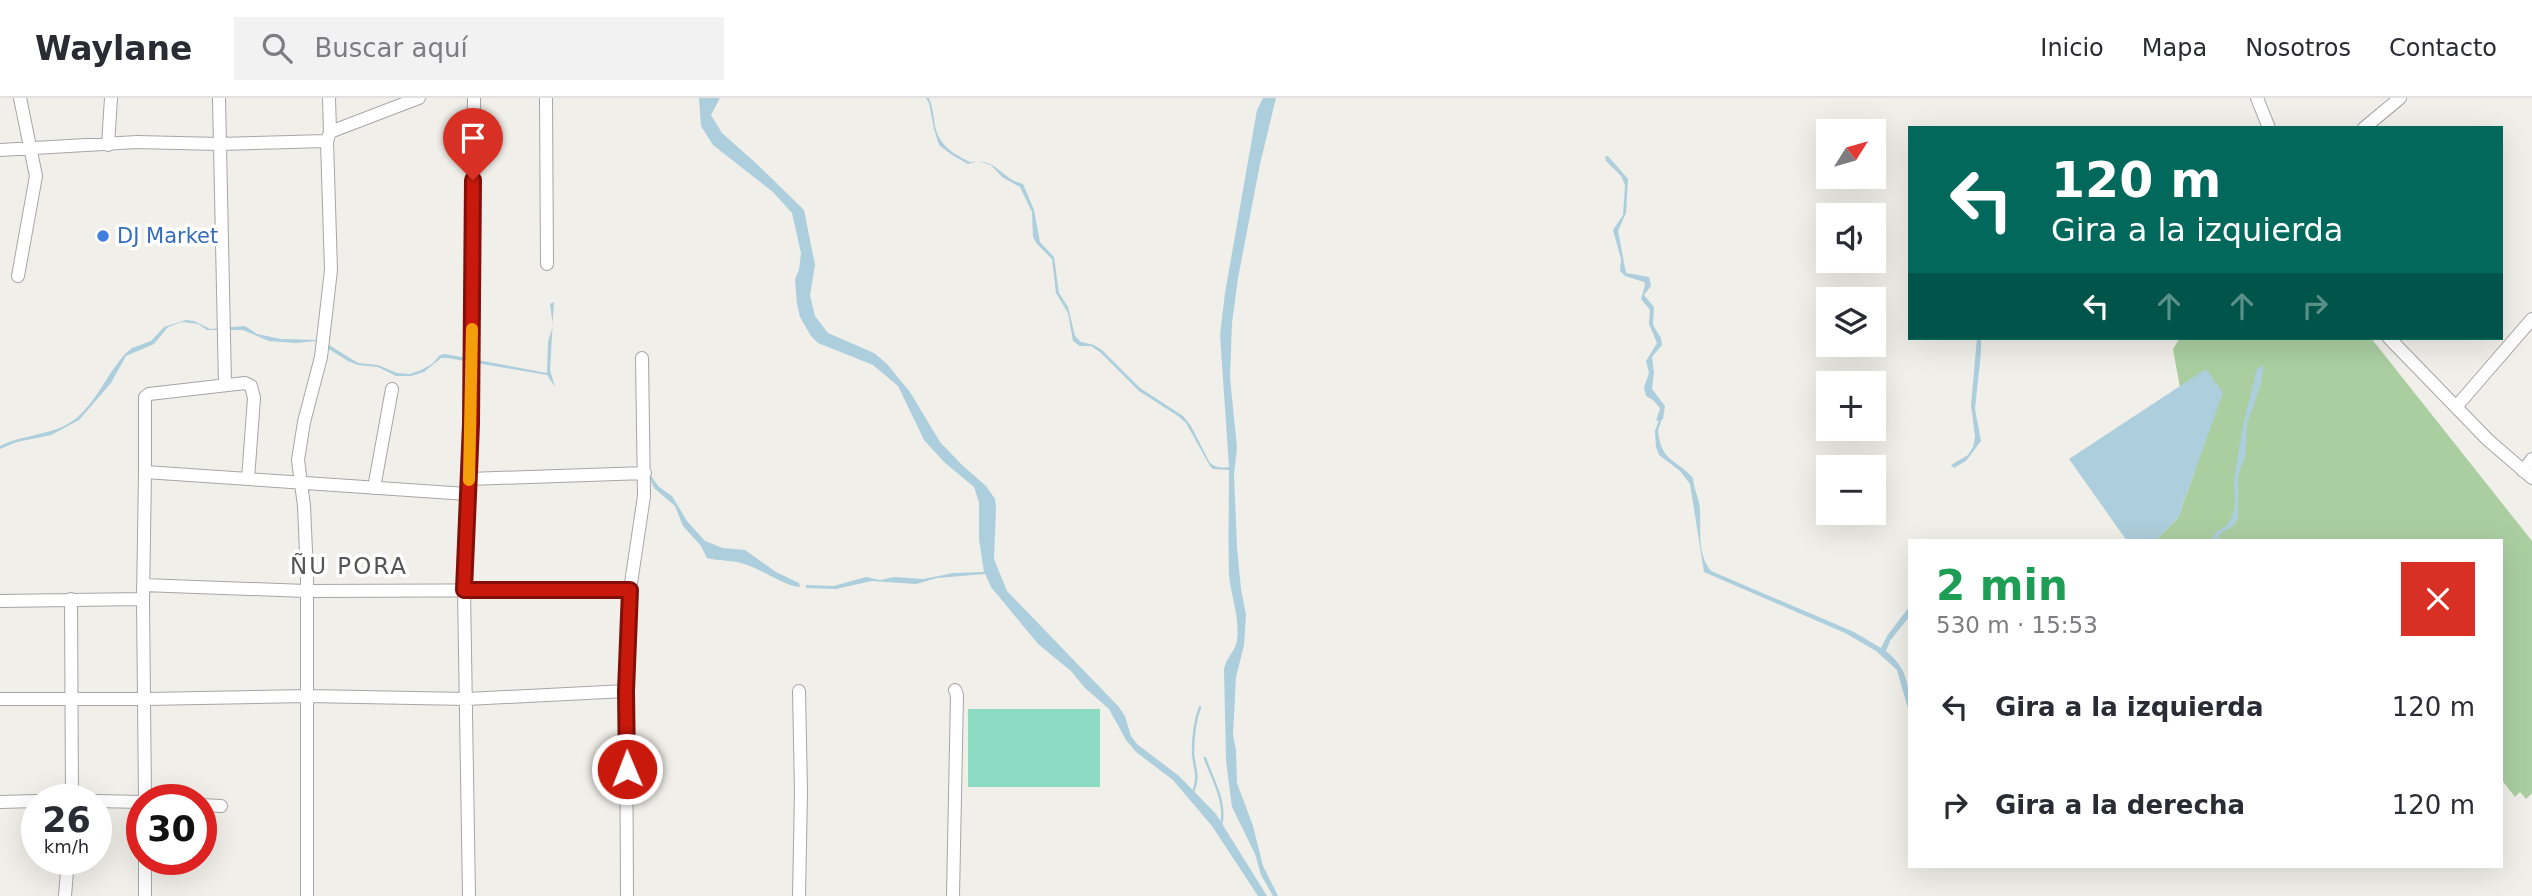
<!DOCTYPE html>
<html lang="es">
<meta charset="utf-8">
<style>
:root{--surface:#fff;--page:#f2f2f3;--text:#2b2b33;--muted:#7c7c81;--line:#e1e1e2}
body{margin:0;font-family:"DejaVu Sans",sans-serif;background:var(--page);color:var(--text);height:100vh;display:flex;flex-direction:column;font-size:26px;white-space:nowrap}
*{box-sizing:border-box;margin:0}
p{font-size:23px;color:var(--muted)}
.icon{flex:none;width:38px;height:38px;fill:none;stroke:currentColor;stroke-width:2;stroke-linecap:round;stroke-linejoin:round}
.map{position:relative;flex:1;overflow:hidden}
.panel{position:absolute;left:1908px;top:441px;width:595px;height:329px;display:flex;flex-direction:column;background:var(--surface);border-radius:0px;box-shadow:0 7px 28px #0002}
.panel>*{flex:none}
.guide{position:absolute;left:1908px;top:28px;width:595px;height:214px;border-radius:0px;box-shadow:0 7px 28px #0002;background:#00695c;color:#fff;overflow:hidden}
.needle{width:46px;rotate:53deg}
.fabs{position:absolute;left:1816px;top:21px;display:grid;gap:14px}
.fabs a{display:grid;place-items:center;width:70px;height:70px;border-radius:0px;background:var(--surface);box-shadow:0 7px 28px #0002;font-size:35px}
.speed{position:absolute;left:21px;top:686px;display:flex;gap:14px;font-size:35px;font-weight:700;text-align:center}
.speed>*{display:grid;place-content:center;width:91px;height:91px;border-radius:50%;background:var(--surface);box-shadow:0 7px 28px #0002;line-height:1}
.speed small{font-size:18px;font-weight:400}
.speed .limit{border:10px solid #d22;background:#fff;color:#111}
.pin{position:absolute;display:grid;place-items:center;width:60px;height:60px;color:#fff;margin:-72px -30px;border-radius:50% 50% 50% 0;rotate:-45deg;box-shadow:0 0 7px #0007}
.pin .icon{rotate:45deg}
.me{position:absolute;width:77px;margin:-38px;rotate:359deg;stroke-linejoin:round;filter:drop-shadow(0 0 5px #0008)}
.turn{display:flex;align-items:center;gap:24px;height:147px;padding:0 28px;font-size:32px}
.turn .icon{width:91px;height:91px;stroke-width:2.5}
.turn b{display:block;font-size:49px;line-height:60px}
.lanes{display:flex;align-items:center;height:66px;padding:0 28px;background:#0003;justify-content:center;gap:35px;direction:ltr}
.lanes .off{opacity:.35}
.round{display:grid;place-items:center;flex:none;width:74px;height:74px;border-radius:0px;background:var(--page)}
.headline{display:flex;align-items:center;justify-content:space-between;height:119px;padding:0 28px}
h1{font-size:42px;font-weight:700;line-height:52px;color:#1e9e55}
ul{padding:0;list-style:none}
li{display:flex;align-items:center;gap:21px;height:98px;padding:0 28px}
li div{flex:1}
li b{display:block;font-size:26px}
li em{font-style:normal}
header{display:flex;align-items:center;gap:42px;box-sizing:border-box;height:98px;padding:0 35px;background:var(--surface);border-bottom:2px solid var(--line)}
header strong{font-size:33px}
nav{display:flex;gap:38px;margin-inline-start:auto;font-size:24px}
.search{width:490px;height:63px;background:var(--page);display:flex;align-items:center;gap:18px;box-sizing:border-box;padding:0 24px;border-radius:0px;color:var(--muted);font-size:26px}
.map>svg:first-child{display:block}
.forest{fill:#abcea1}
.pitch{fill:#8ddbc2}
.water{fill:#adcedc}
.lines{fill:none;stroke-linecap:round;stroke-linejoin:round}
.stream{stroke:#adcedc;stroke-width:2.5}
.minor-casing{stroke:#a6a6a6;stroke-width:14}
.minor{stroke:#fff;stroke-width:12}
.route-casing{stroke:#821008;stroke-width:18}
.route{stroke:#c8190c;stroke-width:12}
.slow{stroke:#f59e0b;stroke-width:12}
.shop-dot{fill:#3f7fe0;stroke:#fff;stroke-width:2.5}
.labels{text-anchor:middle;stroke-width:7;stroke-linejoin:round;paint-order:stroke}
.shop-label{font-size:21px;fill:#366cbe;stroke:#fff;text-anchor:start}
.neighbourhood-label{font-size:23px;letter-spacing:2px;fill:#555;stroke:#fff}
</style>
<header>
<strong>Waylane</strong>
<div class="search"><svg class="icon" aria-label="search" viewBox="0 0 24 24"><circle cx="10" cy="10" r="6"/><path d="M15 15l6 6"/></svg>Buscar aquí</div>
<nav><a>Inicio</a><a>Mapa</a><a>Nosotros</a><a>Contacto</a></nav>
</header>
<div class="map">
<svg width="2532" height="798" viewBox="0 0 2532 798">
<rect width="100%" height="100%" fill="#f1efe9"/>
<!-- forest -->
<path class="forest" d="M2180,240H2371L2532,443V695L2526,701L2520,694L2515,699L2501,681V443H2155L2178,420L2195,373L2173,251Z"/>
<!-- pitch -->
<path class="pitch" d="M968,611H1100V689H968Z"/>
<!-- water -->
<path class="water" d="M699,0H720L711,17L722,35L759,68L804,112L815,167L810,197L815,218L828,235L874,255L887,266L910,294L940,344L962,367L986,388L995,401L996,410L994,461L1007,493L1118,608L1125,618L1131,638L1137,646L1179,678L1216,716L1267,798H1258L1212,728L1173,682L1136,654L1126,642L1109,611L1084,589L1071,573L1038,546L991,489L985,476L937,480L916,486L872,483L836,491L806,490V487L834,488L866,479L880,482L894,479L923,481L954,475L984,474L979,441V404L974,389L944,364L924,342L898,288L873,267L818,245L811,238L800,219L797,206L795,181L799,172L801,155L792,115L773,94L713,47L701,28Z
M926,0H929C932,7 933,14 934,22C937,46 950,54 970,64C997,59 999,80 1023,86L1034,112L1040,144L1054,159L1059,195L1068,209L1075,238L1081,244L1094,247L1102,252L1140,290L1183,318L1191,328L1210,365C1216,370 1221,370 1229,369L1220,237L1225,195L1257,12L1263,0H1276L1260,66L1238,180L1232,225L1230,280L1237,350L1234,377L1237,449L1241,491L1246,517L1244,547L1236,579L1233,637L1236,652L1237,685L1253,728L1263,768L1278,798H1273L1261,777L1255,756L1232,709L1226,663L1224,571C1226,560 1236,552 1237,542C1240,520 1231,498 1229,477C1228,442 1229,407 1229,372L1213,371L1210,368L1186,325L1178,318L1139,293L1100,254L1091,248H1080L1073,243L1068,215L1056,195L1052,161L1037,146L1033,139L1032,114L1020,89L1002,79L991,67L978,63L968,66L952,57L939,47L934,31L929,5Z
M1608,58L1628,81L1626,115L1618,133L1626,175L1649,179L1651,188L1644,197L1654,209L1653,227L1661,240L1662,247L1652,259L1654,274L1652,291L1665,308L1663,321L1656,323L1660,310L1653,302L1646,298L1644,289L1649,275L1646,263L1657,245L1649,226L1650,212L1641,201L1645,187L1644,184L1625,178L1620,173L1621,161L1613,132L1623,117L1625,87L1621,78L1606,63L1605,59Z
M554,204L550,272L555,289L547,277L447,260H441L424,274L411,278H396L378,269L358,267L348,263L316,243L296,245L269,243L243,232H207L198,226L182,224L168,229L154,246L126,258L111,285L79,322L51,337L17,344L0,351V348C19,338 41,338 62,329C92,316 104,279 125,256L132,250L151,243L164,229L186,222L194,223L210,231L245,228L257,236L281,241L321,242L358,265L378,267L397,275L410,276L421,272L432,266L440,257L445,256L547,275L548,243L553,228L550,206Z
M1977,240H1981V254L1975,311L1981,343L1966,363L1954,370L1951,367L1968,357L1973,349L1975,339L1971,307Z
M2264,267L2260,289L2247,326L2246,355L2238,378V421L2233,428L2221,435L2216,443H2211L2216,434L2226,428L2231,421L2235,408L2234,382L2243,327L2257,271Z
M2206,271L2223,295L2178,420L2155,443H2127L2069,361Z
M1658,332C1661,364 1674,359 1693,380C1694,392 1700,402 1700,413C1701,433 1697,457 1711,473L1854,534L1881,550L1887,538L1909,509V519L1890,543L1886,553C1908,571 1909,587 1909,614L1897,572L1876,553L1845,535L1704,474L1690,386L1680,373L1659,357L1656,349L1655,333Z
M651,378L659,389L672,398L687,423L705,443L723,450L745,452L776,474L799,485L800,489C783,488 761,470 741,465C730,462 719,463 707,460L701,448L683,428L675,408L654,390L649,379Z"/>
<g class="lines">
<!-- stream -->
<path class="stream" d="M1656,334L1661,320
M1205,660C1212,681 1227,704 1221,727
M1193,694C1200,679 1194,670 1193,655C1193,640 1195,622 1200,609"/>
<defs>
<path id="minor" d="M219,0L225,287
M546,0L547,166
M2257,0L2269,30
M2364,30L2400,0
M330,34L419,0
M108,47L111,0
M0,52L137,44L219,46L327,43
M18,178L36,78L20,0
M2389,240L2488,342L2532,380
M2456,309L2532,221
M2523,373L2532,361
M145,374V299L149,296L245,285L251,288L254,300L248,381
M469,381L645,375
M374,390L392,291
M143,487L306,493L630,492
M71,501L72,702
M0,503L143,501
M799,593L801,694L799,798
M0,601H146L307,598L467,601L626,593
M145,702L143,501L145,374L467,396
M96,703L142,704
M0,704L37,703
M201,707L221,708
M145,761V798
M65,798L68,761
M307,798V476L304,408L298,362L304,324L321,259L331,172L327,43L330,34L329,0
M469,798L464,492L471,326L474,0
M627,798L626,593L630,492L644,398L642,260
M953,798L957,597L955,592"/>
</defs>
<!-- minor casing -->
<use href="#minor" class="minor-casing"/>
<!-- minor -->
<use href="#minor" class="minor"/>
</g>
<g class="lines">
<defs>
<path id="route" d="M473,82L471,326L464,492H630L626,593L627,671"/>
</defs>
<!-- route casing -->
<use href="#route" class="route-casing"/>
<!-- route -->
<use href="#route" class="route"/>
<!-- slow -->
<path class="slow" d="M469,382L472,231"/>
</g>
<!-- markers -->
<circle class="shop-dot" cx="103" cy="138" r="7"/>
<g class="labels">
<!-- shop labels -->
<g class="shop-label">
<text x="117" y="145">DJ Market</text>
</g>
<!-- neighbourhood labels -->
<g class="neighbourhood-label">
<text x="349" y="476">ÑU PORA</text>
</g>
</g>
</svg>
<div class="fabs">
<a><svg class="needle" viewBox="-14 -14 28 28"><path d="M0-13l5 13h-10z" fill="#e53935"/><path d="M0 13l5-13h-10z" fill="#7c7c81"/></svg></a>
<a><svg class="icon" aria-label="sound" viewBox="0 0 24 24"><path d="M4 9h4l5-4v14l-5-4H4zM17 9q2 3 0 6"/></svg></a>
<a><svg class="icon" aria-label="layers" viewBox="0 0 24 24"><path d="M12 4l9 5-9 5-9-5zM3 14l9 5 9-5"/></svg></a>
<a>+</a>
<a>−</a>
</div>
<div class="speed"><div>26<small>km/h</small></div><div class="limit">30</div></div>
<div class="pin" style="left:473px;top:82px;background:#d93025"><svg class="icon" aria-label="arrive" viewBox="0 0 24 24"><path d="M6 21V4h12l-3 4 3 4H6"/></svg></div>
<svg class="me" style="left:627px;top:671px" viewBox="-20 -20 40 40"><circle r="17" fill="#c8190c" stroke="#fff" stroke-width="3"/><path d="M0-11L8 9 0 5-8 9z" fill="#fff"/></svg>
<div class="guide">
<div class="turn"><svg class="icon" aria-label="left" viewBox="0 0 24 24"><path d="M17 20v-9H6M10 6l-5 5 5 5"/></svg><div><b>120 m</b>Gira a la izquierda</div></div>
<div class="lanes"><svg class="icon" aria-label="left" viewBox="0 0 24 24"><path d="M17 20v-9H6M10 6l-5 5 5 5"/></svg><svg class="icon off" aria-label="ahead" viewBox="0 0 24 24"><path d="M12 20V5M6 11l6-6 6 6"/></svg><svg class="icon off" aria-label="ahead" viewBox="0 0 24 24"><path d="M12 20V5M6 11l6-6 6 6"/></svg><svg class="icon off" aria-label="right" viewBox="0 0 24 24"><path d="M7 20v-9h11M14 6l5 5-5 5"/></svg></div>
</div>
<section class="panel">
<div class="headline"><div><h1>2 min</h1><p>530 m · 15:53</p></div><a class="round" style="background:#d93025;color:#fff"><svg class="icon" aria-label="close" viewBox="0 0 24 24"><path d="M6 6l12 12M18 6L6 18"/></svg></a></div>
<ul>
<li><svg class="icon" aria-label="left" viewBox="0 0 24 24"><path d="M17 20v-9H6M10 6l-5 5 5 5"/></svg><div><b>Gira a la izquierda</b></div><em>120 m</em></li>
<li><svg class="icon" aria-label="right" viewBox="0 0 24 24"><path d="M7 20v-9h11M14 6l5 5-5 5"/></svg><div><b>Gira a la derecha</b></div><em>120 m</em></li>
</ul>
</section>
</div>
